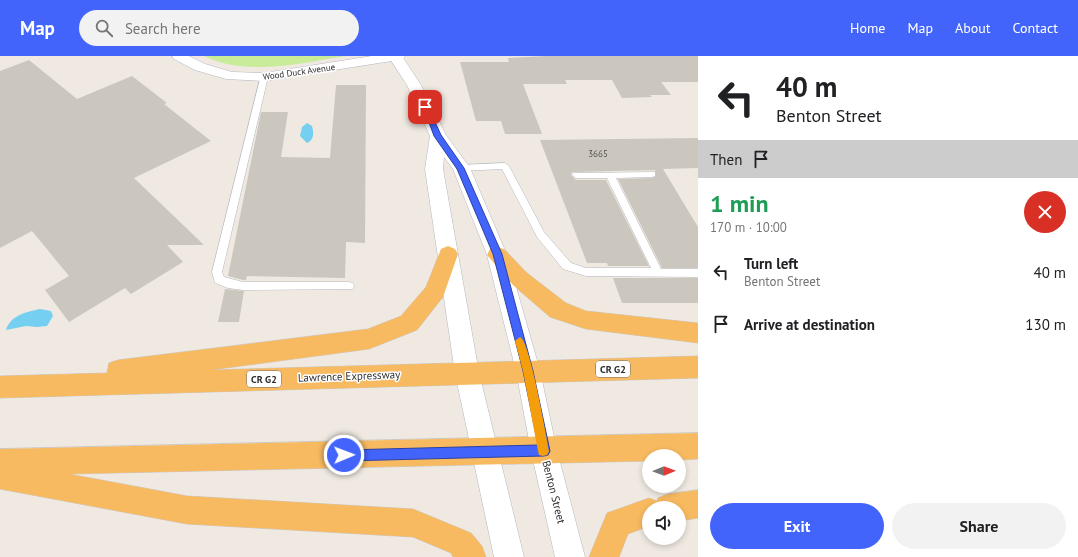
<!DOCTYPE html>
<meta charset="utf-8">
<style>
:root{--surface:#fff;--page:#f2f2f2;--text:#202124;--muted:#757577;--accent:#4264fb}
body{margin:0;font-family:"PT Sans",sans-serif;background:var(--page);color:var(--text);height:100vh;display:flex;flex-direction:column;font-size:15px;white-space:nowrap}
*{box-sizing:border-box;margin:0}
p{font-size:13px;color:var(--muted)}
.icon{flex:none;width:22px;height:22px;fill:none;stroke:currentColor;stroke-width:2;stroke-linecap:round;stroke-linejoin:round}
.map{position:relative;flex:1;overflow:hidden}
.details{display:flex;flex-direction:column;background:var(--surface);width:380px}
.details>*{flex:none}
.hud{background:#fff;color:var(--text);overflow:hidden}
.needle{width:26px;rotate:89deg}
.buttons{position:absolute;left:642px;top:393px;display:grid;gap:8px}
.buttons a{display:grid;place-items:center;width:44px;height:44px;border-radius:50%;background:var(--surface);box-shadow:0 2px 6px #0003;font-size:20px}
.pin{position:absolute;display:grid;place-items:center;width:34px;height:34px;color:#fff;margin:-17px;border-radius:8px;box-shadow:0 2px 6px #0006}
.me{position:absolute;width:44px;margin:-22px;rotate:89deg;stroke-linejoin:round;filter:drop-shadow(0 0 3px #0008)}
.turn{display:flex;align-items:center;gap:14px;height:84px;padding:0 12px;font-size:18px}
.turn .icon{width:52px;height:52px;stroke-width:2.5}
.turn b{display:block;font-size:28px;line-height:34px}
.then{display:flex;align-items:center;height:38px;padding:0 12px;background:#0003;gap:8px;font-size:15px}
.round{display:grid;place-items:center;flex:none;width:42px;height:42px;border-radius:21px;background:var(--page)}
.head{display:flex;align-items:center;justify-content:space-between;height:68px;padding:0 12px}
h1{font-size:24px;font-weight:800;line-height:30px;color:#1e9e55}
.action{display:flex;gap:8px;margin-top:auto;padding:8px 12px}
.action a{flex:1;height:46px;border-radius:24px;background:var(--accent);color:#fff;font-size:16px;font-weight:800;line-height:46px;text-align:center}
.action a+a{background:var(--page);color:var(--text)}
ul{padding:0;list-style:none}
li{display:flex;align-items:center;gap:12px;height:52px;padding:0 12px}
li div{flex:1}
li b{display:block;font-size:15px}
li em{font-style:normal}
header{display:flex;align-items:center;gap:24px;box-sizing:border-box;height:56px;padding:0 20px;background:var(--accent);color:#fff}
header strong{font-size:19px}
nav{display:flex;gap:22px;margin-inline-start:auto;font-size:14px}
.search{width:280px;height:36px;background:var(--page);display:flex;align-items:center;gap:10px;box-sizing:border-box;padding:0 14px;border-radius:22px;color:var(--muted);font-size:15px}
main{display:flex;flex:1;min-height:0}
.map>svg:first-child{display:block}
.pitch{fill:#c9ec9a}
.water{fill:#75cff0}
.building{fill:#cbc7bf}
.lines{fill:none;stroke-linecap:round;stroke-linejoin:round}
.service-casing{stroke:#b4b7c1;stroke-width:1}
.minor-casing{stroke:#b4b7c1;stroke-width:1}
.tertiary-casing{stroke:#b4b7c1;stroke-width:1}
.secondary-casing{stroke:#b4b7c1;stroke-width:1}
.trunk-casing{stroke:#c9c9c9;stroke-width:1}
.service{fill:#fff;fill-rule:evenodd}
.minor{fill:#fff;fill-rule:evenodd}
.tertiary{fill:#fff;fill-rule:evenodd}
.secondary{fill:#fff;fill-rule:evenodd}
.trunk{fill:#f8ba60;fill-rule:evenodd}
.route{fill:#4264fb;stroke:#2b41a3}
.slow{fill:#f59e0b}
.labels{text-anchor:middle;stroke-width:3;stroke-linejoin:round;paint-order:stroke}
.far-street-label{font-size:9px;fill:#2e2e2e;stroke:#fff}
.number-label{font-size:9px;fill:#555452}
.shield{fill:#fff;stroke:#6d6d6d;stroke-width:1}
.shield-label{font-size:10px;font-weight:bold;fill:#2e2e2e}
.street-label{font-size:11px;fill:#2e2e2e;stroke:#fff}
</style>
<header>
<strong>Map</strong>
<div class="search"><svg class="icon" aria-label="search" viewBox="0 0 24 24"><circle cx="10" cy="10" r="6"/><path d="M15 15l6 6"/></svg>Search here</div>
<nav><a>Home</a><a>Map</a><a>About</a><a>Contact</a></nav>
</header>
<main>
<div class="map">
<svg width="698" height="501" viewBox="0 0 698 501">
<rect width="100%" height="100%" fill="#efe9e1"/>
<!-- pitch -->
<path class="pitch" d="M204,0H345C300,7 248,21 204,0Z"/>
<!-- water -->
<path class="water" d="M307,67L312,70C314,77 314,84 307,87L300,80L302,71Z
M40,253L51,255L53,260L47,270L37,271L26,270L6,274C11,259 26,256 40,253Z"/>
<!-- building -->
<path class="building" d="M547,0H698V26H661L671,39H650L652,41L622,42L612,24H565L567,28H523L542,78H505L501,65H476L460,6H509L508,2Z
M29,4L77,43L132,20L167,47L164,48L211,85L134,122L204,189H167L183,206L131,238L125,232L69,266L45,234L69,220L32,175L0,192V15Z
M336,29H366L365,187L346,186L345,222L247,220L246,224H243L228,220L261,56H288L281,101L330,102Z
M698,82V112L663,113L698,171V212H662L618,123L652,122L656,120L655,114L572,116L571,119L576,124H606L649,210H608L607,207H587L540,84Z
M613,222H698V247H622Z
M225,233L244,235L239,266H218Z"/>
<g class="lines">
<defs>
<path id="service" d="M261,19L268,21L222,216L224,221L243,226H349L353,227L354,230L353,233L243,234L228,232L215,227L212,216Z
M505,107L509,110L544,176L571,207L586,212H651L607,122H576L572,119L573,117L655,116V120L652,121L616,122L661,213H698V221L586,220L563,213L537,181L502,113L461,115L457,112L461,109Z"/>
<path id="minor" d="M172,0H189L205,8L232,16L264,17L372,0H405L403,3L398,4L264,25L226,23L195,14L174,3Z"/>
<path id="tertiary" d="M388,0H402L421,29L446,79L470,112L507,199L540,315L537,323L528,326L519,323L516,315L487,199L453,113L444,101L443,113L479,317L476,325L467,328L458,325L455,317L425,113L430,80L407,29Z"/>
<path id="secondary" d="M528,304L537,307L540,315L557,395L585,501H555L531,395L516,315L519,307Z
M467,306L476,309L479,317L524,501H494L455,317L458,309Z"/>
<path id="trunk" d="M448,190L455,193L458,198L443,241L417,274L369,293L211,314L698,300V322L0,342V320L107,317L109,307L118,304L368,273L401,260L426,231L441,193Z
M497,191L504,193L527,217L566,247L586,255L698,267V287L586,273L550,261L513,229L487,199L490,193Z
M698,377V403L679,404V400H649V405L69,418L187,440L413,453L471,477L482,490L486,501H453L451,497L413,481L187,468L0,433V393Z
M698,434V462L679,465V452H649V470L628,478L619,501H589L607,457L649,442L657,445L658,442L668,438Z"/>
</defs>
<!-- service casing -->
<use href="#service" class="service-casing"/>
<!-- minor casing -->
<use href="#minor" class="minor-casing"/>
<!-- tertiary casing -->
<use href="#tertiary" class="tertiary-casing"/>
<!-- secondary casing -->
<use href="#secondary" class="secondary-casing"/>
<!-- trunk casing -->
<use href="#trunk" class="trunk-casing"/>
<!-- service -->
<use href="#service" class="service"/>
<!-- minor -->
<use href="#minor" class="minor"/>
<!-- tertiary -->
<use href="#tertiary" class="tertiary"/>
<!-- secondary -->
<use href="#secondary" class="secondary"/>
<!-- trunk -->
<use href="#trunk" class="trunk"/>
</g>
<!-- route -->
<path class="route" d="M423,50L428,51L441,79L464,112L502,198L533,315L550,395L548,399L544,400L344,405L341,403L339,399L341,395L344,394L538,389L523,315L493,198L457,113L434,80Z"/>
<!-- slow -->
<path class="slow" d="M520,281C530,285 546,379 549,395L547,399L543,400L539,399L538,395L523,315L515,285Z"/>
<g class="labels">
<!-- far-street labels -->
<g class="far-street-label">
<text transform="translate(299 16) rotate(-8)" y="3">Wood Duck Avenue</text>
</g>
<!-- number labels -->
<g class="number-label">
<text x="598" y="101">3665</text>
</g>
<!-- shield labels -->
<g class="shield">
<rect x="596" y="305" width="34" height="16" rx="3"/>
<rect x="247" y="315" width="34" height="16" rx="3"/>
</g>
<g class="shield-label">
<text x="613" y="317">CR G2</text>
<text x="264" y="327">CR G2</text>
</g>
<!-- street labels -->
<g class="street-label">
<text transform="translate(349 320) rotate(-2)" y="4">Lawrence Expressway</text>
<text transform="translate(554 436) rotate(76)" y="4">Benton Street</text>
</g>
</g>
</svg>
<div class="buttons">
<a><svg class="needle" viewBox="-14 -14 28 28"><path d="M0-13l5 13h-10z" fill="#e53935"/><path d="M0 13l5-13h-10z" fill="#757577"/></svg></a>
<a><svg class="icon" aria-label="sound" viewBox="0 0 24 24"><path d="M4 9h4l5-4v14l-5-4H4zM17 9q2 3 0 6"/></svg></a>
</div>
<div class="pin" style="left:425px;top:51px;background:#d93025"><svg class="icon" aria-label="arrive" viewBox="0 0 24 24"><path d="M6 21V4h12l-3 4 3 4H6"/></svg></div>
<svg class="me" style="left:344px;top:399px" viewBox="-20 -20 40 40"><circle r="17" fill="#4264fb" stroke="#fff" stroke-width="3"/><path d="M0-11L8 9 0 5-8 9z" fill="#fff"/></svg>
</div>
<section class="details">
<div class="hud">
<div class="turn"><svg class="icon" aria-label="left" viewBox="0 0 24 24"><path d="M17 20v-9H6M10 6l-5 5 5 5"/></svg><div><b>40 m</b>Benton Street</div></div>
<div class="then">Then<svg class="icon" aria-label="arrive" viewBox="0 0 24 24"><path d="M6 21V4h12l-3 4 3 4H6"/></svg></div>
</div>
<div class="head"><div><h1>1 min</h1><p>170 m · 10:00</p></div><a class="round" style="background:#d93025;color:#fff"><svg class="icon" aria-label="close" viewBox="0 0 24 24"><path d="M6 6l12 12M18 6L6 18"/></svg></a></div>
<ul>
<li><svg class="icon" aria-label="left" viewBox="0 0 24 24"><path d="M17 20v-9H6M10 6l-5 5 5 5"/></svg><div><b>Turn left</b><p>Benton Street</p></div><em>40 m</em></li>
<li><svg class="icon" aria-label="arrive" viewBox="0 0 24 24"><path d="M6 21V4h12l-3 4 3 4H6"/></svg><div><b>Arrive at destination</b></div><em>130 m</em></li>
</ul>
<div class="action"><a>Exit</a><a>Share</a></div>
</section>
</main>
